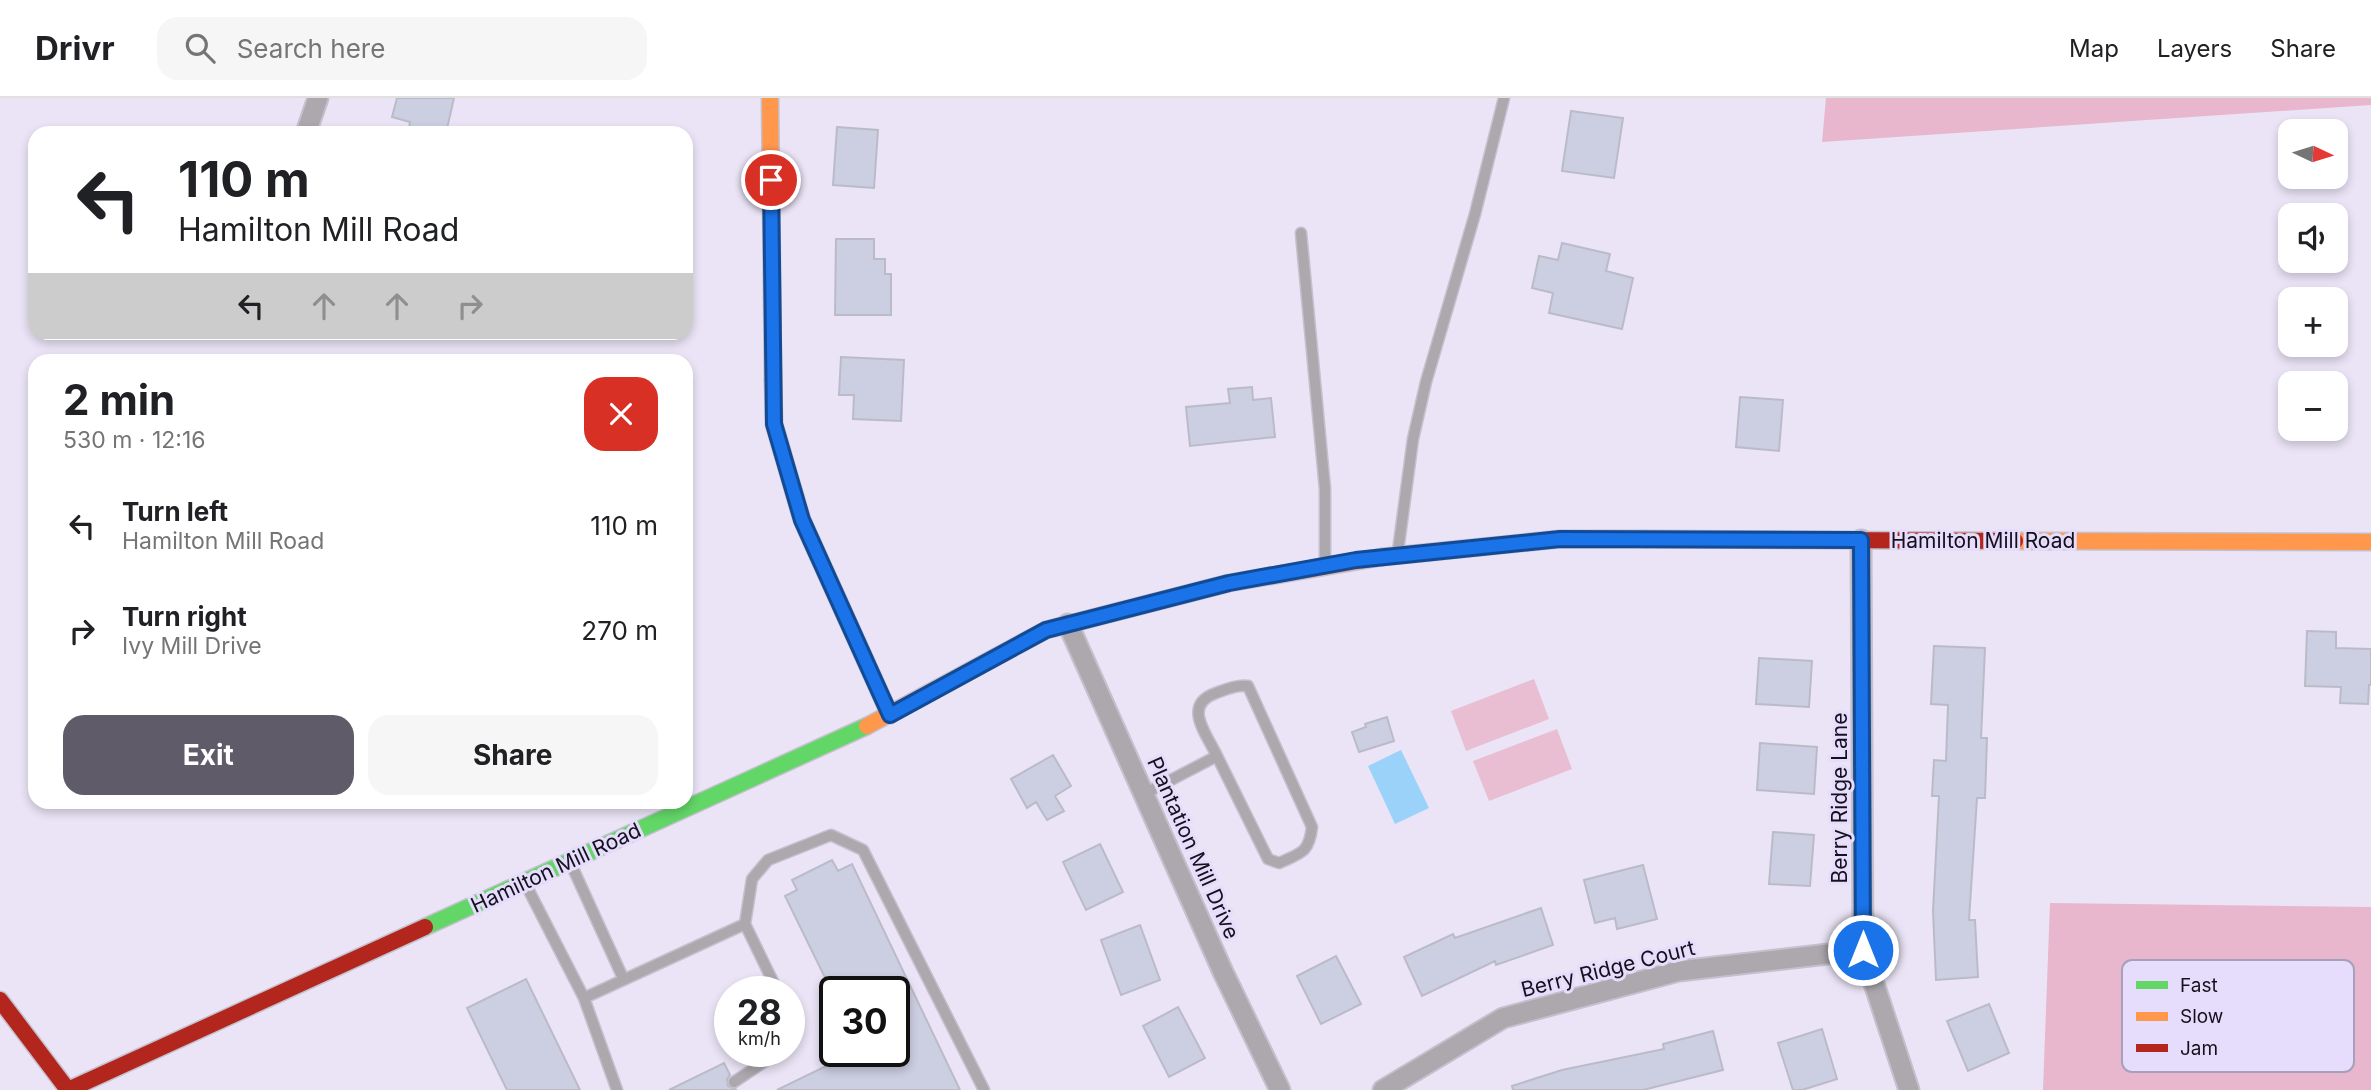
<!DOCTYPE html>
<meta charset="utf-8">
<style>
:root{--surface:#fff;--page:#f6f6f6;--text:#202124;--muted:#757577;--line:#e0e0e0;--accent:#605b68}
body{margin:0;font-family:Inter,sans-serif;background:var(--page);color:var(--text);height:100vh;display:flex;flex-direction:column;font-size:26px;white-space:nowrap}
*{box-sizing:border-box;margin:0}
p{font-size:23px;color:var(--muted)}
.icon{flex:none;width:38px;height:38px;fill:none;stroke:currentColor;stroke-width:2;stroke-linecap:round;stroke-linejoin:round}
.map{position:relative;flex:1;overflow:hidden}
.side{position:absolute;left:28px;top:256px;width:665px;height:455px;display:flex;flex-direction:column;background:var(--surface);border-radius:21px;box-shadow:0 4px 10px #0003}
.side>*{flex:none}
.top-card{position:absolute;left:28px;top:28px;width:665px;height:214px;border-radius:21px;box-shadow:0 4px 10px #0003;background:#fff;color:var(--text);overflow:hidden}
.needle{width:46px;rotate:94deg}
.controls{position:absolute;left:2278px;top:21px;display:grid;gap:14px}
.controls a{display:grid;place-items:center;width:70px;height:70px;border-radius:14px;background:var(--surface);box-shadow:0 4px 10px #0003;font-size:35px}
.speed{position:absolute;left:714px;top:878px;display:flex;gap:14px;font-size:35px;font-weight:700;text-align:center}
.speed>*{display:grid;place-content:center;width:91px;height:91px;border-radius:50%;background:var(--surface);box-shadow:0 4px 10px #0003;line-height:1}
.speed small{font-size:18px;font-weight:400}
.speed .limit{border:4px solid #111;border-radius:10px;background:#fff;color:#111}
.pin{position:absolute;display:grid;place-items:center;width:60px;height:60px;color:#fff;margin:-30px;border:4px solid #fff;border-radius:50%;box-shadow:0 2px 7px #0007}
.me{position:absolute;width:77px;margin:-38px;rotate:0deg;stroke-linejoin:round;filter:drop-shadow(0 0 5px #0008)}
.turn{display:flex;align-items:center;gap:24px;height:147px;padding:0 35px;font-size:32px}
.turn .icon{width:91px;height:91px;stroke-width:2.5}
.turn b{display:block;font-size:49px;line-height:60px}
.lanes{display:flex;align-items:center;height:66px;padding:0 35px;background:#0003;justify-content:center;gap:35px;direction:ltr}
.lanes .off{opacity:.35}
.round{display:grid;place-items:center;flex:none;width:74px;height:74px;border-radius:21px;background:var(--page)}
.overview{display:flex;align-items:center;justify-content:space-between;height:119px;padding:0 35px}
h1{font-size:42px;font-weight:700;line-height:52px}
.button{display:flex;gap:14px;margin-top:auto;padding:14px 35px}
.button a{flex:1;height:80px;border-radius:21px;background:var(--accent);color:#fff;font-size:28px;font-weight:700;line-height:80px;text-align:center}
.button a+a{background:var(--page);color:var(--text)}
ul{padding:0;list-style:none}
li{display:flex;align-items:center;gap:21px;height:105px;padding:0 35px}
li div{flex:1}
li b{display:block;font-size:26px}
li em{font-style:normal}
header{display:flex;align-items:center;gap:42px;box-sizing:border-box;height:98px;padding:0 35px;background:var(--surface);border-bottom:2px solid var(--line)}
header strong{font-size:33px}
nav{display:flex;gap:38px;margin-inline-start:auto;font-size:24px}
.search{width:490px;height:63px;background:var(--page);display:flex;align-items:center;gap:18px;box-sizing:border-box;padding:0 24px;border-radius:21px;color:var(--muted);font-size:26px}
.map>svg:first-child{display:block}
.green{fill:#e9bed3}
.forest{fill:#e8b6cd}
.water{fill:#9ad2fa}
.building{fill:#cccee2;stroke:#bbbbc8;stroke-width:2}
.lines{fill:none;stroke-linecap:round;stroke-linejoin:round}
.lane-casing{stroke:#c4c0cd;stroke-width:13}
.street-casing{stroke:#c4c0cd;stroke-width:23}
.fast-casing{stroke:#c4c0cd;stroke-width:19}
.slow-casing{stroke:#c4c0cd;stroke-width:19}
.jam-casing{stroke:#c4c0cd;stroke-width:19}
.lane{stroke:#aca8ae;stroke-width:10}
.street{stroke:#aca8ae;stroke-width:19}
.fast{stroke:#63d668;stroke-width:16}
.slow{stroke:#ff974d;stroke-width:16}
.jam{stroke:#b3261e;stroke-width:16}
.route-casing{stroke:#114b97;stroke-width:18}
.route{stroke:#1a73e8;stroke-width:12}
.labels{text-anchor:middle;stroke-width:6;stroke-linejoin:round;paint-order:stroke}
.street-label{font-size:21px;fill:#15111c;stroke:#e6ddfd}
.key{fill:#e6ddfd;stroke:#a7a0ba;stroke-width:2}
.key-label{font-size:19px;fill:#15111c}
</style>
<header>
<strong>Drivr</strong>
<div class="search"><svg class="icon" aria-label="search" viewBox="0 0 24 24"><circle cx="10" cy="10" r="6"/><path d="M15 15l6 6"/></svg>Search here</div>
<nav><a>Map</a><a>Layers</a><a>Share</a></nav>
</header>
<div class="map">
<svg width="2371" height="992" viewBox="0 0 2371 992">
<rect width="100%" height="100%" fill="#eae4f6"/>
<!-- green -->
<path class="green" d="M1534,581L1549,621L1466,653L1451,613Z
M1557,631L1572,671L1489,703L1473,663Z"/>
<!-- forest -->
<path class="forest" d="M1826,0H2371V7L1822,44Z
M2050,805L2371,809V992H2043Z"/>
<!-- water -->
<path class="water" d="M1401,652L1429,710L1395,726L1368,668Z"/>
<!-- building -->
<path class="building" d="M397,0H454L446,35H408L410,24L392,19Z
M1571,13L1623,20L1614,80L1562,73Z
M837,29L878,32L874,90L833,87Z
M836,141H874V161H885V176H891V217H835Z
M1562,145L1610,156L1606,173L1633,180L1622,231L1549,215L1553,195L1532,190L1539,158L1558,162Z
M841,259L904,262L901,323L853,321L854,297H839Z
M1252,289L1253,302L1271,300L1275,339L1190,348L1186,309L1230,305L1228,291Z
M1740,299L1783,302L1779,353L1736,349Z
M2307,533L2336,534V550L2371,551V587H2369L2368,606L2340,605L2341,589L2305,588Z
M1934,548L1985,550L1981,640H1987L1985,700H1977L1969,822H1975L1978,879L1936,882L1933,813L1939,698H1932L1934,662L1946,663L1948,607L1931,606Z
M1759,560L1812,563L1809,609L1756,606Z
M1387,619L1394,643L1359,654L1352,634L1366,629L1365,626Z
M1760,645L1817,649L1814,696L1757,692Z
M1053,657L1071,688L1055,698L1064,713L1047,722L1036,704L1027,710L1011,681Z
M1773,734L1814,737L1810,788L1769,786Z
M1100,746L1123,794L1086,812L1063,764Z
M832,762L838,773L852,766L960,992H777L855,954H894V894H832L785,798L797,792L792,782Z
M1643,767L1657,821L1617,831L1615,820L1595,825L1584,782Z
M1541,810L1553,847L1496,867L1495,863L1422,898L1404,859L1453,836L1455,840Z
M1140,827L1160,882L1121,897L1101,842Z
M1336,858L1361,906L1321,926L1297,878Z
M526,881L580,992H507L467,910Z
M1989,906L2009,955L1968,973L1947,923Z
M1178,909L1205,960L1169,979L1143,928Z
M1822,931L1837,981L1802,992H1793L1778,945Z
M1713,933L1723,972L1643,992H1513L1512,988L1562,972L1664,951L1663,946Z
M724,965L730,977L727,981L728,988L737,992H669Z"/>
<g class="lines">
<defs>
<path id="lane" d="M1301,135L1325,391V463
M1398,453L1413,341L1426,284L1475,116L1504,0
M1144,696L1217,658C1206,635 1182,607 1216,595C1227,591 1236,587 1248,588L1312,729C1309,755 1301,755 1279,765L1268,761L1217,658
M571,766L623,880
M525,785L584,900L617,992
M745,826L778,894
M584,900L745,826L752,781L768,762L831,737L863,752L984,992
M789,918V922
M734,984L779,954"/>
<path id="street" d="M306,35L318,0
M1861,442L1863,852L1909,992
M1068,526L1223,874L1280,992
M1383,992L1503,920L1679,873L1863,852"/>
<path id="fast" d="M773,283L774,326L802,422L890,617
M1382,459L1560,441H1646
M425,829L867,628"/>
<path id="slow" d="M770,0L773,283
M2015,443L2371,444
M867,628L1046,532L1229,485L1382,459"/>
<path id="jam" d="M1646,441L2015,443
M0,902L68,992
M68,992L425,829"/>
</defs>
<!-- lane casing -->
<use href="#lane" class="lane-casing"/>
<!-- street casing -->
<use href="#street" class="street-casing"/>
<!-- fast casing -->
<use href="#fast" class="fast-casing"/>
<!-- slow casing -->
<use href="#slow" class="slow-casing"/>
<!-- jam casing -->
<use href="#jam" class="jam-casing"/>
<!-- lane -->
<use href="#lane" class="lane"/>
<!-- street -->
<use href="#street" class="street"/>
<!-- fast -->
<use href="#fast" class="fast"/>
<!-- slow -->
<use href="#slow" class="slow"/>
<!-- jam -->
<use href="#jam" class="jam"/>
</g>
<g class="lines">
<defs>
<path id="route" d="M771,82L774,326L802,422L890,617L1046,532L1229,485L1356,462L1560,441L1861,442L1863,852"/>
</defs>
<!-- route casing -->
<use href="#route" class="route-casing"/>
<!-- route -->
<use href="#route" class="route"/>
</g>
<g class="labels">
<!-- street labels -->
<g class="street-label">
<text x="1983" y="450">Hamilton Mill Road</text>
<text transform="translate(1840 700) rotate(-90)" y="7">Berry Ridge Lane</text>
<text transform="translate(1193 750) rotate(66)" y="7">Plantation Mill Drive</text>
<text transform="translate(556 770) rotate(-25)" y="7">Hamilton Mill Road</text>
<text transform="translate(1608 871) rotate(-14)" y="7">Berry Ridge Court</text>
</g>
</g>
<!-- legend -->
<rect x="2122" y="862" width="232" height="112" rx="10" class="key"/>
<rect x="2136" y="883" width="32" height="8" fill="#63d668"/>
<rect x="2136" y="914" width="32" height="9" fill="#ff974d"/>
<rect x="2136" y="946" width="32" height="8" fill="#b3261e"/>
<g class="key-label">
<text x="2180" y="894">Fast</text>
<text x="2180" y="925">Slow</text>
<text x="2180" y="957">Jam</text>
</g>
</svg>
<div class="controls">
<a><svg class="needle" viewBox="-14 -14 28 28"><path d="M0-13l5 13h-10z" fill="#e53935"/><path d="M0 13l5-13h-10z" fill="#757577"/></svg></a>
<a><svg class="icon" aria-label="sound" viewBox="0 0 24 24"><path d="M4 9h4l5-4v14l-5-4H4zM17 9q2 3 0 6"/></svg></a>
<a>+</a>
<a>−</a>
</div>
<div class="speed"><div>28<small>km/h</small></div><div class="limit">30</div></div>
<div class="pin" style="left:771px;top:82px;background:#d93025"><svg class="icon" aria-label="arrive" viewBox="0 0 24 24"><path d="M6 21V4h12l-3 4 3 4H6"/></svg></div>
<svg class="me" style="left:1863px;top:852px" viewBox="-20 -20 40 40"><circle r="17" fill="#1a73e8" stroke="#fff" stroke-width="3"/><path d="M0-11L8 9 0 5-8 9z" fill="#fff"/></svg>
<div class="top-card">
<div class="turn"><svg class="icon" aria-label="left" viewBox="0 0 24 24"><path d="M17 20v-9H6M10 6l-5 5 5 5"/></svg><div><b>110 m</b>Hamilton Mill Road</div></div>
<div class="lanes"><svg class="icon" aria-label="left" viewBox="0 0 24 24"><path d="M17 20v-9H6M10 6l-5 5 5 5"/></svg><svg class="icon off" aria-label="ahead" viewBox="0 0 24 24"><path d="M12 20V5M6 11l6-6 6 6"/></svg><svg class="icon off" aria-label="ahead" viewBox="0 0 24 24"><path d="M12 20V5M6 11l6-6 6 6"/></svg><svg class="icon off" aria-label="right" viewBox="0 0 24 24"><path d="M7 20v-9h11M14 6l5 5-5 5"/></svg></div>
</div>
<section class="side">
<div class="overview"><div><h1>2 min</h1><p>530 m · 12:16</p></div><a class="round" style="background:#d93025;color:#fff"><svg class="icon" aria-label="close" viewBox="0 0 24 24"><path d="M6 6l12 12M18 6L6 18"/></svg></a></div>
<ul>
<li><svg class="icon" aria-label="left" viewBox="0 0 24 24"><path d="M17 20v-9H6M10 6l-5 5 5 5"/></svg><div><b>Turn left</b><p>Hamilton Mill Road</p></div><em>110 m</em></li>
<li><svg class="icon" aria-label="right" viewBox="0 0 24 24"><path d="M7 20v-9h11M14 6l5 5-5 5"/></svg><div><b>Turn right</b><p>Ivy Mill Drive</p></div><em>270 m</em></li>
</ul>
<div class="button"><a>Exit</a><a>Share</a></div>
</section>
</div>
